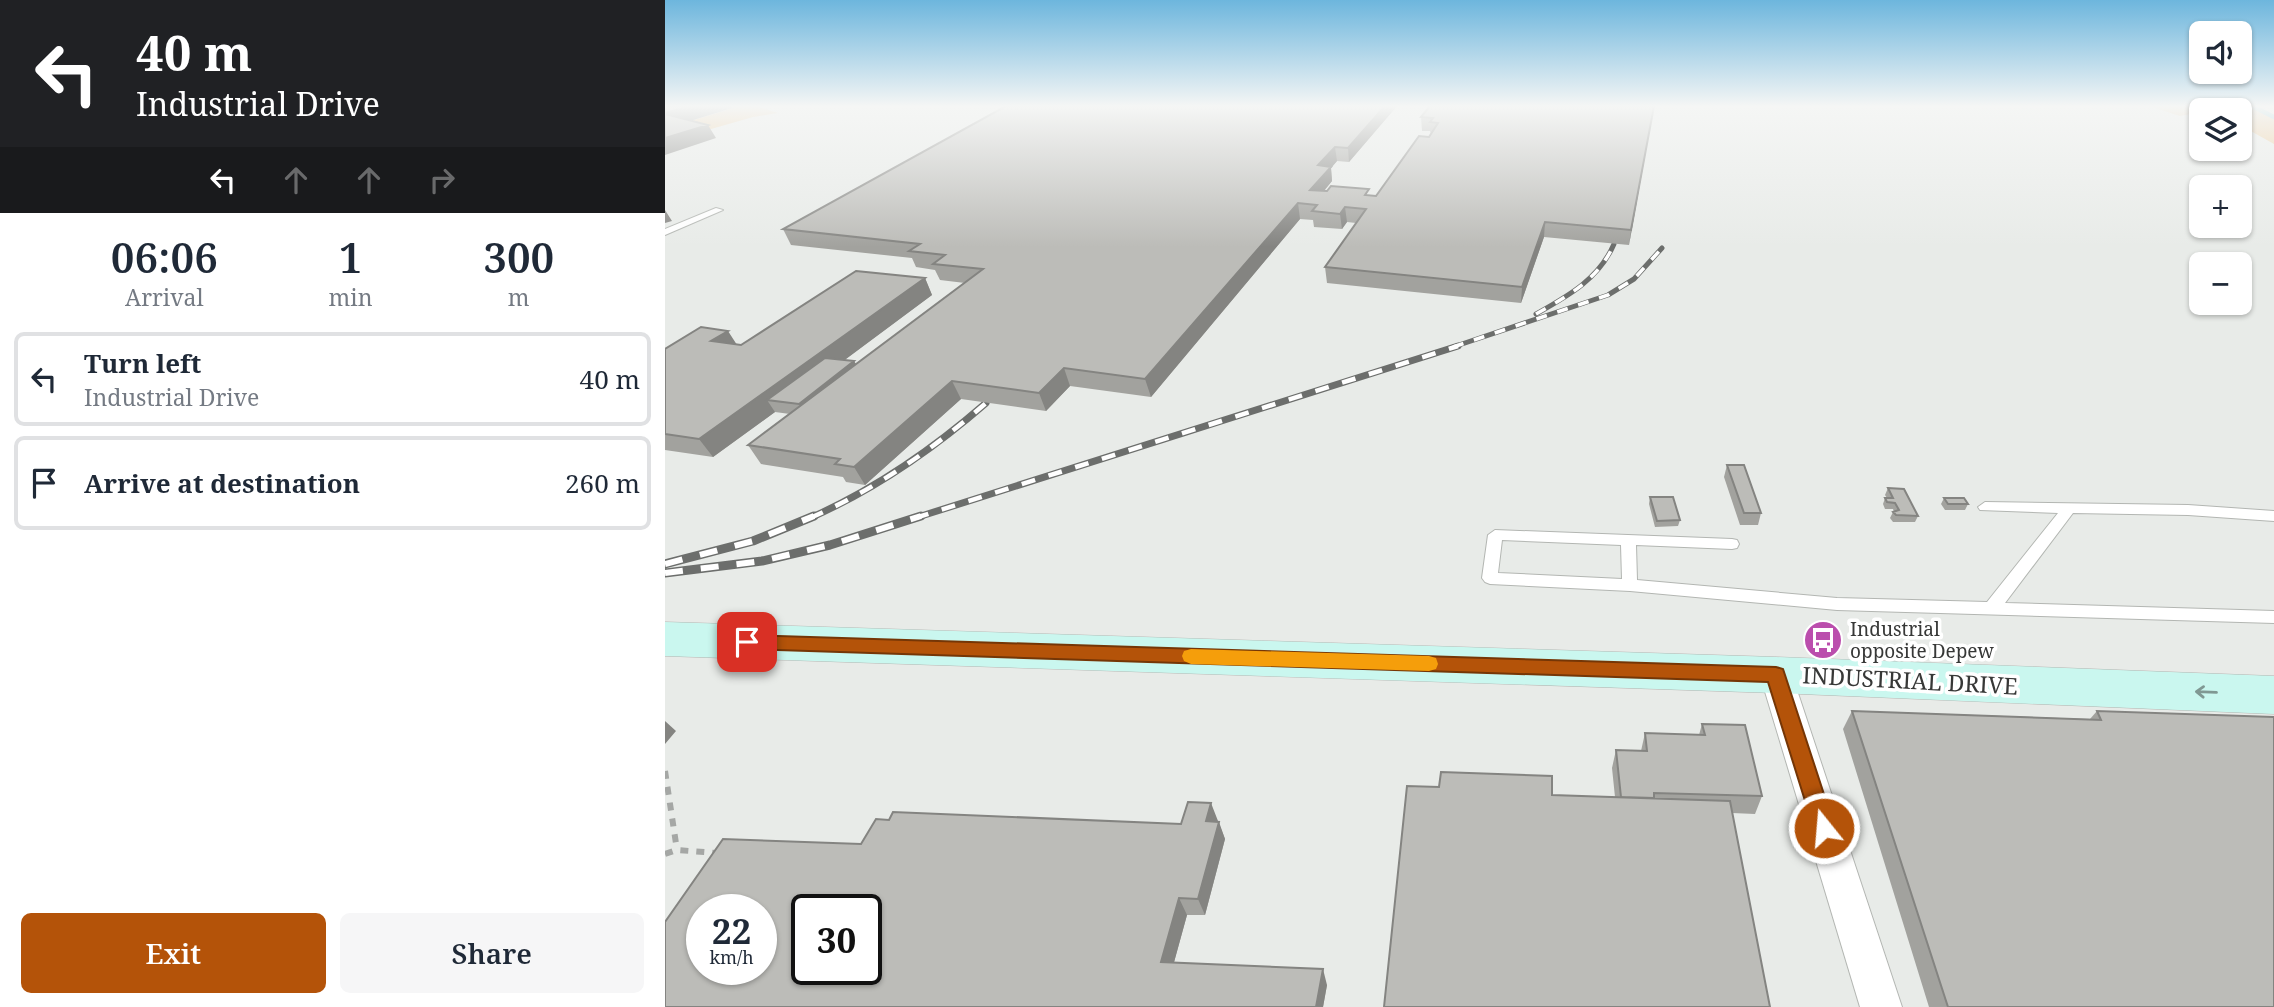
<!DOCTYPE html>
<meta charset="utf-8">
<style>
:root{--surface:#fff;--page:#f6f6f7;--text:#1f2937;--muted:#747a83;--line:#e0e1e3;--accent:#b45309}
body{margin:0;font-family:"Noto Serif",serif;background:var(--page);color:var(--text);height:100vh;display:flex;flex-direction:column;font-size:26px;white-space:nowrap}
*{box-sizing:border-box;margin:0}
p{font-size:23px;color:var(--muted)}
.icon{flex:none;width:38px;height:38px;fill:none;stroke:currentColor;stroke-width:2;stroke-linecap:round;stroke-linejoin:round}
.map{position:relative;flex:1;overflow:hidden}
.details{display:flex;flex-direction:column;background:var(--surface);width:665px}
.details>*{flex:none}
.top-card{background:#202124;color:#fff;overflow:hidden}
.tools{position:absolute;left:1524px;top:21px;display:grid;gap:14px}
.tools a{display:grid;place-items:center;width:63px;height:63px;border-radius:10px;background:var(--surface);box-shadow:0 2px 5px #0004;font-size:35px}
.speed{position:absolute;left:21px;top:894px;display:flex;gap:14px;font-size:35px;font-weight:700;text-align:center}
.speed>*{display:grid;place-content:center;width:91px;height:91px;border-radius:50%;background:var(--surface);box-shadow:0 2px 5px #0004;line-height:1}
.speed small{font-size:18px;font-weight:400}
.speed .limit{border:4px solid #111;border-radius:10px;background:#fff;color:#111}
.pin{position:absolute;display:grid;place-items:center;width:60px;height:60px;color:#fff;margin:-30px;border-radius:14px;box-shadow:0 4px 10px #0006}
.me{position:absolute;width:77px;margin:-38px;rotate:343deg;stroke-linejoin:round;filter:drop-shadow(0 0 5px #0008)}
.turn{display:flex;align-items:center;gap:24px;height:147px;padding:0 21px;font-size:32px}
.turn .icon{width:91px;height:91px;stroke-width:2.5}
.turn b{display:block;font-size:49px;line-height:60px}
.lanes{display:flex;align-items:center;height:66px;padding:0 21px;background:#0003;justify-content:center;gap:35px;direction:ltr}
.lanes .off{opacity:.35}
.eta{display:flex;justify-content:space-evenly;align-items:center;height:119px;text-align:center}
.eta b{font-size:42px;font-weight:600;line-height:49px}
.button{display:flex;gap:14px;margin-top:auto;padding:14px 21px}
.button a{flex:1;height:80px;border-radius:10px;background:var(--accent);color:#fff;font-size:28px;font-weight:600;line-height:80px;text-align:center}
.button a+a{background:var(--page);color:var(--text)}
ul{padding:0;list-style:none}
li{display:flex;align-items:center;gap:21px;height:94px;margin:0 14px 10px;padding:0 7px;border:4px solid var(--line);border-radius:10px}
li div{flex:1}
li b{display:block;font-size:26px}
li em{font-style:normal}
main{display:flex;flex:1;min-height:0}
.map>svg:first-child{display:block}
.green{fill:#ecc083}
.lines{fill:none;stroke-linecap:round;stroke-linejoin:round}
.stream{stroke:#56b9cd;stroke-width:4.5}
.lane-casing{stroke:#b3b6b2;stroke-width:2}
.street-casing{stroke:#b3b6b2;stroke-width:2}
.secondary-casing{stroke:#b3b6b2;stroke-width:1}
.path{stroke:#a5a7a5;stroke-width:6;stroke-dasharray:8 8;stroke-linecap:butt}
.lane{fill:#fff;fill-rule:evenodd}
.street{fill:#fff;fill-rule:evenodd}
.secondary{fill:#caf7ef;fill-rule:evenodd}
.rail-far2-casing{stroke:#6c6e6c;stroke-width:5}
.rail-far1-casing{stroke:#6c6e6c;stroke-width:7}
.rail-casing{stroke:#6c6e6c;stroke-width:9}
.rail-far2{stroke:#fff;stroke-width:3.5;stroke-dasharray:11;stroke-linecap:butt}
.rail-far1{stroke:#fff;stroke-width:4.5;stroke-dasharray:14;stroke-linecap:butt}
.rail{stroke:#fff;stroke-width:6;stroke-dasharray:18;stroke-linecap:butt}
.wall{fill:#a2a29e}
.shaded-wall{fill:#848481}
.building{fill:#bcbcb8;stroke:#848481;stroke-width:2;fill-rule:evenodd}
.oneway{stroke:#809893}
.route{fill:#b45309;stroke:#753606;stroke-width:2}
.slow{fill:#f59e0b}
.labels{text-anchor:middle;stroke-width:7;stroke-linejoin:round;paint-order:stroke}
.poi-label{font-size:19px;fill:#373837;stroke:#fff;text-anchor:start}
.near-street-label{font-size:23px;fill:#373837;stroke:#fff}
</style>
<main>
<section class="details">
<div class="top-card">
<div class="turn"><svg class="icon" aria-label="left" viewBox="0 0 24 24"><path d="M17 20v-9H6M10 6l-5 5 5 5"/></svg><div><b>40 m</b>Industrial Drive</div></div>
<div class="lanes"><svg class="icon" aria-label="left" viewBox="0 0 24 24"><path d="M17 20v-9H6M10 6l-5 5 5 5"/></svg><svg class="icon off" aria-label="ahead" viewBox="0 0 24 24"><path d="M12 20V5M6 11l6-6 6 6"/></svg><svg class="icon off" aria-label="ahead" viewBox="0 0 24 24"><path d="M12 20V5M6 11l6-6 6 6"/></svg><svg class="icon off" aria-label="right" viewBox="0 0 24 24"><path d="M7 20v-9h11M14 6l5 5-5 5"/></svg></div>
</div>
<div class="eta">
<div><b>06:06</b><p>Arrival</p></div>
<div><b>1</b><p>min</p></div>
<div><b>300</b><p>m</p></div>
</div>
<ul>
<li><svg class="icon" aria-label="left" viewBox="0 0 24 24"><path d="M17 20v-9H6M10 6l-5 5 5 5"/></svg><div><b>Turn left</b><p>Industrial Drive</p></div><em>40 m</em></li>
<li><svg class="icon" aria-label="arrive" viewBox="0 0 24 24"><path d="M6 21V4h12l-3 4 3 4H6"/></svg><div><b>Arrive at destination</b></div><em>260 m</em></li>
</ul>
<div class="button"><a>Exit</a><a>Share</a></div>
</section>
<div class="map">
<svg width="1609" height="1007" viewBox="0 0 1609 1007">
<rect width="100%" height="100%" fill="#e8ebe8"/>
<!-- green -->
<path class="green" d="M63,106H91L113,113L88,117L32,133L6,127L65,109Z
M1484,106H1587L1609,117V144L1575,125V110H1536V112L1515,116Z"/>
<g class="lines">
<!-- stream -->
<path class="stream" d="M1587,106L1609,117"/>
<defs>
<path id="lane" d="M51,208L58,210L0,235V229Z
M1320,502L1523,505L1609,511V521L1523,515L1408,513L1340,603L1609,611V623L1172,610L965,591L825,584L820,582L817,578L823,535L830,530L1067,539L1072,540L1074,544L1072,548L1067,549L971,545L972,580L1172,598L1322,602L1393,513L1315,510L1313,507ZM837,540L956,545L957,579L833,573Z"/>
<path id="street" d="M1111,662L1122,666L1127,675L1237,1007H1195L1095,675L1100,666Z"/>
<path id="secondary" d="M0,622L1111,657L1609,676V714L1111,693L0,656Z"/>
</defs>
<!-- lane casing -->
<use href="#lane" class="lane-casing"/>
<!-- street casing -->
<use href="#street" class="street-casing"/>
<!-- secondary casing -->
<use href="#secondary" class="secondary-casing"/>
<!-- path -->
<path class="path" d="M0,771L12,850
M0,854L12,850L51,853"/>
<!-- lane -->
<use href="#lane" class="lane"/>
<!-- street -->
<use href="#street" class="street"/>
<!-- secondary -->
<use href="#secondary" class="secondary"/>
<defs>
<path id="rail-far2" d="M871,314C903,296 934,279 949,244
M788,347L943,295L969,279L997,248"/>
<path id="rail-far1" d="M145,518C211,489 267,450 321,403
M250,518L793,346"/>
<path id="rail" d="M0,564L88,541L149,516
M0,573L97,561L165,545L256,516"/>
</defs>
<!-- rail-far2 casing -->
<use href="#rail-far2" class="rail-far2-casing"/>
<!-- rail-far1 casing -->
<use href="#rail-far1" class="rail-far1-casing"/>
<!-- rail casing -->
<use href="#rail" class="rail-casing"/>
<!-- rail-far2 -->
<use href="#rail-far2" class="rail-far2"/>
<!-- rail-far1 -->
<use href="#rail-far1" class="rail-far1"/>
<!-- rail -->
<use href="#rail" class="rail"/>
</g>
<!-- wall -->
<path class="wall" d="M341,106H732L684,162L672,161L666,168L667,181L659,191L711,196L766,134L765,131H757L756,117L989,106L964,245L879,237L856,303L662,283L660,267L691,223L682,222L677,229L649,227L648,220L635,219L486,397L405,386L381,411L296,399L200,485L181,482L178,477L96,464L83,445L125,414L110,412L48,457L0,450V349L71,345H76L260,278L267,295L179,360L189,361L191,364L300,283L275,280L270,270L251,267L247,258L126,245L118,229Z
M1062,465L1096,513L1093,525H1075L1059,477Z
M1223,488L1253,516L1250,522H1228L1225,518L1228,512H1229L1228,509H1220L1218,504L1220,498H1222L1220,495Z
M985,497L1015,520L1013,526L990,527L984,504Z
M1279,498L1303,504L1300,510H1280L1276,504Z
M1187,711L1425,719L1432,711L1609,1007H1264L1178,729Z
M1037,724L1097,796L1090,814L1067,813L887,795L950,797L947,768L951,750L976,751L980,733L1034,735Z
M224,820L516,824L553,821L560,839L540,915H522L509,962L662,985L658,1007H0L196,844Z"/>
<!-- shaded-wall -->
<path class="shaded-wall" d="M26,106H66L67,108L6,127L0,113Z
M720,106H732L684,162L683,148Z
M989,106L964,245L966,230Z
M43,125L51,138L0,155V138Z
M670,147L672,161L666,168L667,181L647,205L645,190L653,165Z
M633,203L635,219L486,397L480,379Z
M680,207L682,222L677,229L675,214Z
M0,210L7,221L0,223Z
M880,222L879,237L856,303L857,287Z
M260,278L267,295L122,403L102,400L110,412L48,457L34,439Z
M63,331L74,348L46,341Z
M189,361L196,373L141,416L134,404Z
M399,368L405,386L381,411L374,393Z
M287,381L296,399L200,485L189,467Z
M0,721L11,731L0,744Z
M546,803L553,821L548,839L541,821Z
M554,822L560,839L540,915L533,899Z
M514,898L522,915L505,977L496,962Z
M658,969L662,985L658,1007H651Z"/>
<!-- building -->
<path class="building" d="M0,106H26L0,113Z
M341,106H720L683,148L670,147L653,165L666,167L645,190L662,191L666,186L704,189L700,195L711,196L754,136L764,137L773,123L765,122L768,118L756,117L765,106H989L966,230L880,222L857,287L660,267L701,209L680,207L675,214L647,211L652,205L633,203L480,379L399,368L374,393L287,381L189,467L170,464L175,459L83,445L318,269L268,264L280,255L244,251L255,244L118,229Z
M0,114L43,125L0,138Z
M191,271L260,278L34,439L0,434V349L36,327L63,331L46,341L76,345Z
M160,358L189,361L134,404L102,400Z
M1062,465H1079L1096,513H1079Z
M1223,488L1239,489L1253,516L1231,515L1228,512L1234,510L1230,503L1222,502L1220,498H1228Z
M985,497H1008L1015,520L992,521Z
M1279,498H1299L1303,504H1283Z
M1187,711L1436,720L1432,711L1609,717V1007H1283Z
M1037,724L1080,725L1097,796L989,793V798L956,797L951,750L982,751L980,733L1040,735Z
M776,772L887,776V795L1065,801L1105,1007H719L742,786L774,787Z
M523,802L546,803L541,821L554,822L533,899L514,898L496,962L658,969L651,1007H0V922L58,839L196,844L211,819L224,820L228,812L516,824ZM37,910H96V970H37ZM142,910H201V970H142Z"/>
<!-- one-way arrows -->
<defs><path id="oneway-shaft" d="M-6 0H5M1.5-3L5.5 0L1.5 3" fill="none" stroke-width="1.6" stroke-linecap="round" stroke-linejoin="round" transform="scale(1.75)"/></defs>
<use class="oneway" href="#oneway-shaft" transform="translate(1541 692) rotate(-178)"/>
<!-- sky -->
<linearGradient id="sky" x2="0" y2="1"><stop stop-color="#6db6dd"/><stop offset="0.43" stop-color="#f5f6f5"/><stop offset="1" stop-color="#f5f6f5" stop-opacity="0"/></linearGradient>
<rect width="1609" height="247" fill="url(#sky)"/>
<!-- route -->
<path class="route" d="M82,635L1111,667L1118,669L1120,675L1170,828L1167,836L1159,839L1151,836L1103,682L82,649L76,647L73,642L76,637Z"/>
<!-- slow -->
<path class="slow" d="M526,649L764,656L771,658L773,664L771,669L764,671L526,664L519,661L517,656L519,651Z"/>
<!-- icons -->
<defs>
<symbol id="bus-disc" viewBox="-11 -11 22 22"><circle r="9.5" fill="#bb4ead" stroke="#fff"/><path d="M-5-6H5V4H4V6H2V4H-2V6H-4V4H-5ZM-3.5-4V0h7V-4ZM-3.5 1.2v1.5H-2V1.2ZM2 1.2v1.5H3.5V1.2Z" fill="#fff"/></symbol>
</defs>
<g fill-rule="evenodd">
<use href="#bus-disc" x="1136" y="618" width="44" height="44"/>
</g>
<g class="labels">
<!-- poi labels -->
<g class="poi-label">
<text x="1185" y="636">Industrial<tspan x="1185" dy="22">opposite Depew</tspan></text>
</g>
<!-- near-street labels -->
<g class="near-street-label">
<text transform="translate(1245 681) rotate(3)" y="8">INDUSTRIAL DRIVE</text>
</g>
</g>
</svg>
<div class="tools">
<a><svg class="icon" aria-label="sound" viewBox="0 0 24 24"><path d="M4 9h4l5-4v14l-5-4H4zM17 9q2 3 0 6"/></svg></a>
<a><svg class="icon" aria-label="layers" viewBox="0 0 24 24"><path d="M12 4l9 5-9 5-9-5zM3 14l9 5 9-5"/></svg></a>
<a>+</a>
<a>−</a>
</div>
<div class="speed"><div>22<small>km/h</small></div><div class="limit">30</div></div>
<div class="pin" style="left:82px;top:642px;background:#d93025"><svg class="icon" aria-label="arrive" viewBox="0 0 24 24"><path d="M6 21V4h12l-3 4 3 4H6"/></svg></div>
<svg class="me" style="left:1159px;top:828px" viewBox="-20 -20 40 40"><circle r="17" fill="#b45309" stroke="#fff" stroke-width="3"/><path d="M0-11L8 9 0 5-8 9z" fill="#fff"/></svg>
</div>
</main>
